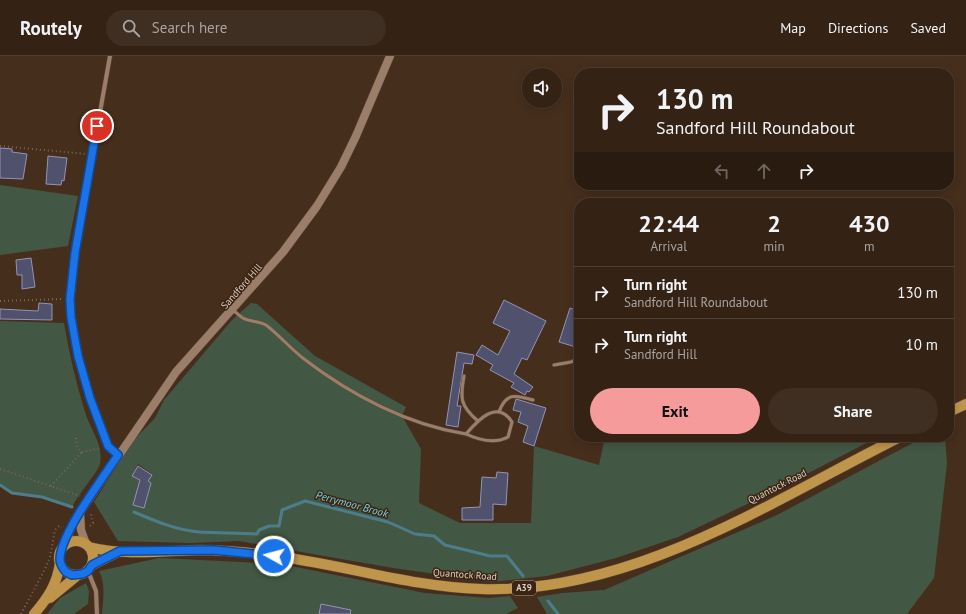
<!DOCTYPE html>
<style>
:root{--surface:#342215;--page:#3f2f22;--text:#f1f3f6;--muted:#a9a4a0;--line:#4e3f34;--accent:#f59b9b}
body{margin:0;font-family:"PT Sans",sans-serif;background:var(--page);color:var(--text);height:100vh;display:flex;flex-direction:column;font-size:15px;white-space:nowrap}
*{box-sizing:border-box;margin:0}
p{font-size:13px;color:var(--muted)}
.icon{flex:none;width:22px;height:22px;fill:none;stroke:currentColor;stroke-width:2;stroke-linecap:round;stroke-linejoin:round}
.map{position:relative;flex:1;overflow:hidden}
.side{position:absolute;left:574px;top:142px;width:380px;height:244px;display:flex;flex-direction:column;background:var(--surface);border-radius:16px;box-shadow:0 2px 10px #0003,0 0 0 1px var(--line)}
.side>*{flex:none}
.guide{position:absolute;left:574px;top:12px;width:380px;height:122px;border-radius:16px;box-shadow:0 2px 10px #0003,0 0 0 1px var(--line);background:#342215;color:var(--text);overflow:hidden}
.buttons{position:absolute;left:522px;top:12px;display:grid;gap:8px}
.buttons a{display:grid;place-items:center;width:40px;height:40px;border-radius:50%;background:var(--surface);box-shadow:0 2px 10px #0003,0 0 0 1px var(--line);font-size:20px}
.pin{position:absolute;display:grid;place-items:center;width:34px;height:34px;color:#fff;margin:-17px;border:2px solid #fff;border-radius:50%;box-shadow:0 1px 4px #0007}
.me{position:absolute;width:44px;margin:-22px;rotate:277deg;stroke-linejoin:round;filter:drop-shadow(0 0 3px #0008)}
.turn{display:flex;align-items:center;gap:14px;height:84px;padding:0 16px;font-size:18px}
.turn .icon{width:52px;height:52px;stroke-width:2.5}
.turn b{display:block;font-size:28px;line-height:34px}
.lanes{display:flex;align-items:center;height:38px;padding:0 16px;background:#0003;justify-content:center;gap:20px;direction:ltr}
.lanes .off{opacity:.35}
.eta{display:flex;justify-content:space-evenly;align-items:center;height:68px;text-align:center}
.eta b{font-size:24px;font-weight:700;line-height:28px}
.primary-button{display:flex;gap:8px;margin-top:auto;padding:8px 16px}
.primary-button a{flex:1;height:46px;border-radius:24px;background:var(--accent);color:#111;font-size:16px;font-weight:700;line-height:46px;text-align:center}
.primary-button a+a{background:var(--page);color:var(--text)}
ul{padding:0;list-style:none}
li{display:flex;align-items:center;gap:12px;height:52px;padding:0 16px;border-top:1px solid var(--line)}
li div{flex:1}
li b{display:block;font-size:15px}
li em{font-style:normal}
header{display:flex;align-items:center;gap:24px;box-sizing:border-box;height:56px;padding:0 20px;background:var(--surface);border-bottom:1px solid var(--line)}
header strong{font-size:19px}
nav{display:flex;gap:22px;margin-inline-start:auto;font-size:14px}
.search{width:280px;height:36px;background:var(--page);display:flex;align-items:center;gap:10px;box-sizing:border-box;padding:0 14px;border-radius:22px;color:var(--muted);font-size:15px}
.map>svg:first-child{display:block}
.green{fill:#435844;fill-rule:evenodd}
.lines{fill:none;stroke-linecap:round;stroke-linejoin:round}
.stream{stroke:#4d7d8a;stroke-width:3}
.building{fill:#50516d;stroke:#9394b3}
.service-casing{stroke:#5d4a39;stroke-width:4}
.minor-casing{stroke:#5d4a39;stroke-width:5}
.secondary-casing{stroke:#5d4a39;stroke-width:9}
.primary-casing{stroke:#5d4a39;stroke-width:11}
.path{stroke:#7b6656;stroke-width:2;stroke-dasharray:1 3;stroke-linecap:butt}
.service{stroke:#9b7e6a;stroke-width:3}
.minor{stroke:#9b7e6a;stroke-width:4}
.secondary{stroke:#9b7e6a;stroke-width:8}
.primary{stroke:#be954b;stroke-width:10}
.route-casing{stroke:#114b97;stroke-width:10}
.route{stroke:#1a73e8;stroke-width:7}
.labels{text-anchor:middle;stroke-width:3;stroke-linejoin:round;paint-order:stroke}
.shield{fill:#3b2412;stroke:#ad9b8e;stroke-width:1}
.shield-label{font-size:9px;font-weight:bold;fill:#decec3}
.street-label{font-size:10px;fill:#decec3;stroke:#3b2412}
.water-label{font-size:11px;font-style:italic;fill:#7dcfe4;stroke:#3b2412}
</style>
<header>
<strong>Routely</strong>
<div class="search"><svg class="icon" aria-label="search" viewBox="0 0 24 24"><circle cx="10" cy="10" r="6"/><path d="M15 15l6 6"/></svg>Search here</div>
<nav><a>Map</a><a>Directions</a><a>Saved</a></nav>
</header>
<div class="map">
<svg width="966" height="558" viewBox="0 0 966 558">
<rect width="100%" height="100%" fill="#462e1c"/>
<!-- green -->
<path class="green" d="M0,129L78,140L68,190L0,199Z
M251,247L257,248L315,300L406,351L402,360L421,393L419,447L460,467H531L534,390L599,409L605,381H878L768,438L678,481L616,502L547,520L493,526L393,512L239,485L191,487L118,485L94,446L133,385L155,362L164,344L232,264ZM138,408L152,418L148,425L151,427L143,452L133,449L140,424L132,420Z
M0,265L64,267C69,297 76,327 85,356C90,373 104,389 100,408C98,416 78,438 72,451L42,441L12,437L0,429Z
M924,381H945L947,407L934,522L907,558H547L537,541L562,537L604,534L777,459Z
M159,502L281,508L425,537L489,542L510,540L518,552L506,558H102C103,544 106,528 99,515Z
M86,527L89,535L88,548L74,558H47L60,542Z"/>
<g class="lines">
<!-- stream -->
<path class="stream" d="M0,429L12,437L42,441L72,451
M134,456C155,465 176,474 199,476C218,477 238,477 257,478L259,474L269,470H279L282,454L305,445L388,466L415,478L434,480L445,489L466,494L490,500H507L523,520
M548,545L558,558"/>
</g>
<!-- building -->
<path class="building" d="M0,92L12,93V96L27,98L23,123L0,122Z
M48,100L67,102L64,125L62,124L61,129L46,128Z
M31,202L35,231L22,233V219H17L16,204Z
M504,244L546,265L527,304L522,302L514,318L533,331L529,336L527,335L525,339L511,331L514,327L490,314L493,309L476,299L482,289L498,299L510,275L493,267Z
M39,247L52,248V264L0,263V253L38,255Z
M570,252L579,255V282L576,291L559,286Z
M457,296L474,299L472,308L464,307L457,350H461L458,371L446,369Z
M516,343L546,352L534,390L523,386L528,370L518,366L521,356L513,354Z
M138,410L152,419L148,425L151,427L144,452L133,449L140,424L132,420Z
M497,416L508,417L506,449L493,448V464H462V452L480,451L482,421L496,422Z
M321,548L351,554L350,558H319Z"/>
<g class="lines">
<defs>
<path id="service" d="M233,254C237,257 241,262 245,263C252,266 260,265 266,269C279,279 291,293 304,303C351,339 408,369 466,378C478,364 497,343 512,366L508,381C495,388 479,384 466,378
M554,309L571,306L579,302
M464,320C460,342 460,350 478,365
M499,356C506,336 516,339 533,344"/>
<path id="minor" d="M110,0L75,197L70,243L73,276L90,342L108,390L118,399
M88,515L96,535L97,558"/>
<path id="secondary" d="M80,456L81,474L86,488
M63,491L74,465L176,316L283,196L317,150L341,111L356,80L390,0"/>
<path id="primary" d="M949,356L966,348
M59 502a17 17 0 1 1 34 0a17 17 0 1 1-34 0Z
M89,491C124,500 163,495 199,494C222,494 244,496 267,499C339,507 409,531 481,533C632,538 770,446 900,381
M92,509L118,496
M50,542L78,519
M34,558C48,542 57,528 60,507"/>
</defs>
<!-- service casing -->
<use href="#service" class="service-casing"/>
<!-- minor casing -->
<use href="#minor" class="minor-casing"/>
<!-- secondary casing -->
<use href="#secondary" class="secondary-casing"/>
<!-- primary casing -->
<use href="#primary" class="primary-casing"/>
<!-- path -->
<path class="path" d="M0,90L87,98
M0,245L63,243
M76,382L77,391L82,396L101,392
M0,413L80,440
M51,430L82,396
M90,470L93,467L91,458
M21,558L45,513L50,501L55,474L59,470L62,471"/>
<!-- service -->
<use href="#service" class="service"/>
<!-- minor -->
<use href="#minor" class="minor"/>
<!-- secondary -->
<use href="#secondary" class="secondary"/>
<!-- primary -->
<use href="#primary" class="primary"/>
</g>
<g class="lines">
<defs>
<path id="route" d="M97,70L75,197L70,243L71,261L78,300L90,342L108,390L118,399C103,422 60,478 60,503C60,509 63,512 66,516L72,519L82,518L88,515L92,509L120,495L214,494L274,500"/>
</defs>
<!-- route casing -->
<use href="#route" class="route-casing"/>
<!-- route -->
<use href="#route" class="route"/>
</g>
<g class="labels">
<!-- shield labels -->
<rect class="shield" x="512" y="525" width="24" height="14" rx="3"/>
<g class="shield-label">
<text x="524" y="535">A39</text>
</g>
<!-- street labels -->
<g class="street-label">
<text transform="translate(241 230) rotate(-49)" y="4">Sandford Hill</text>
<text transform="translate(777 430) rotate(-27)" y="4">Quantock Road</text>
<text transform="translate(465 518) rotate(4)" y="4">Quantock Road</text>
</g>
<!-- water labels -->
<g class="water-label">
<text transform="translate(352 448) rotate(15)" y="4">Perrymoor Brook</text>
</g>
</g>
</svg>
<div class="buttons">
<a><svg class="icon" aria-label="sound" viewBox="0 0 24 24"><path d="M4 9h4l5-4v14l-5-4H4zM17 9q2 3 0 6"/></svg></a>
</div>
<div class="pin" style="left:97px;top:70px;background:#d93025"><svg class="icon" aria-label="arrive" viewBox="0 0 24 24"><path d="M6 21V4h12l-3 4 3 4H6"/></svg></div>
<svg class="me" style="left:274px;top:500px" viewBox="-20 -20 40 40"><circle r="17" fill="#1a73e8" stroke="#fff" stroke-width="3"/><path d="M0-11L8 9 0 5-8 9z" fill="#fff"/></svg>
<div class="guide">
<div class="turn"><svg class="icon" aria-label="right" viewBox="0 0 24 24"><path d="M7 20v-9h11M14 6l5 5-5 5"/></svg><div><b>130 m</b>Sandford Hill Roundabout</div></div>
<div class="lanes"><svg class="icon off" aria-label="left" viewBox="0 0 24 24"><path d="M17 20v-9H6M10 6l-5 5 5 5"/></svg><svg class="icon off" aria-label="ahead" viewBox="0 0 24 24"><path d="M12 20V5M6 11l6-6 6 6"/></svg><svg class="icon" aria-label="right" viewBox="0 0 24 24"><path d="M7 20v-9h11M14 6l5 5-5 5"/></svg></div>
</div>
<section class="side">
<div class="eta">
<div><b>22:44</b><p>Arrival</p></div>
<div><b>2</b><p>min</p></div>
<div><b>430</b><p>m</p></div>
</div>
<ul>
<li><svg class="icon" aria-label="right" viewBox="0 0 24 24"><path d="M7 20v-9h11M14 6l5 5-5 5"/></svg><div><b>Turn right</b><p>Sandford Hill Roundabout</p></div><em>130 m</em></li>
<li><svg class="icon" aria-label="right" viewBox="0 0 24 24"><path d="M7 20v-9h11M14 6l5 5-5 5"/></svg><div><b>Turn right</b><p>Sandford Hill</p></div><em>10 m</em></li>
</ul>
<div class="primary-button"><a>Exit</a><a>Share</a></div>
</section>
</div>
